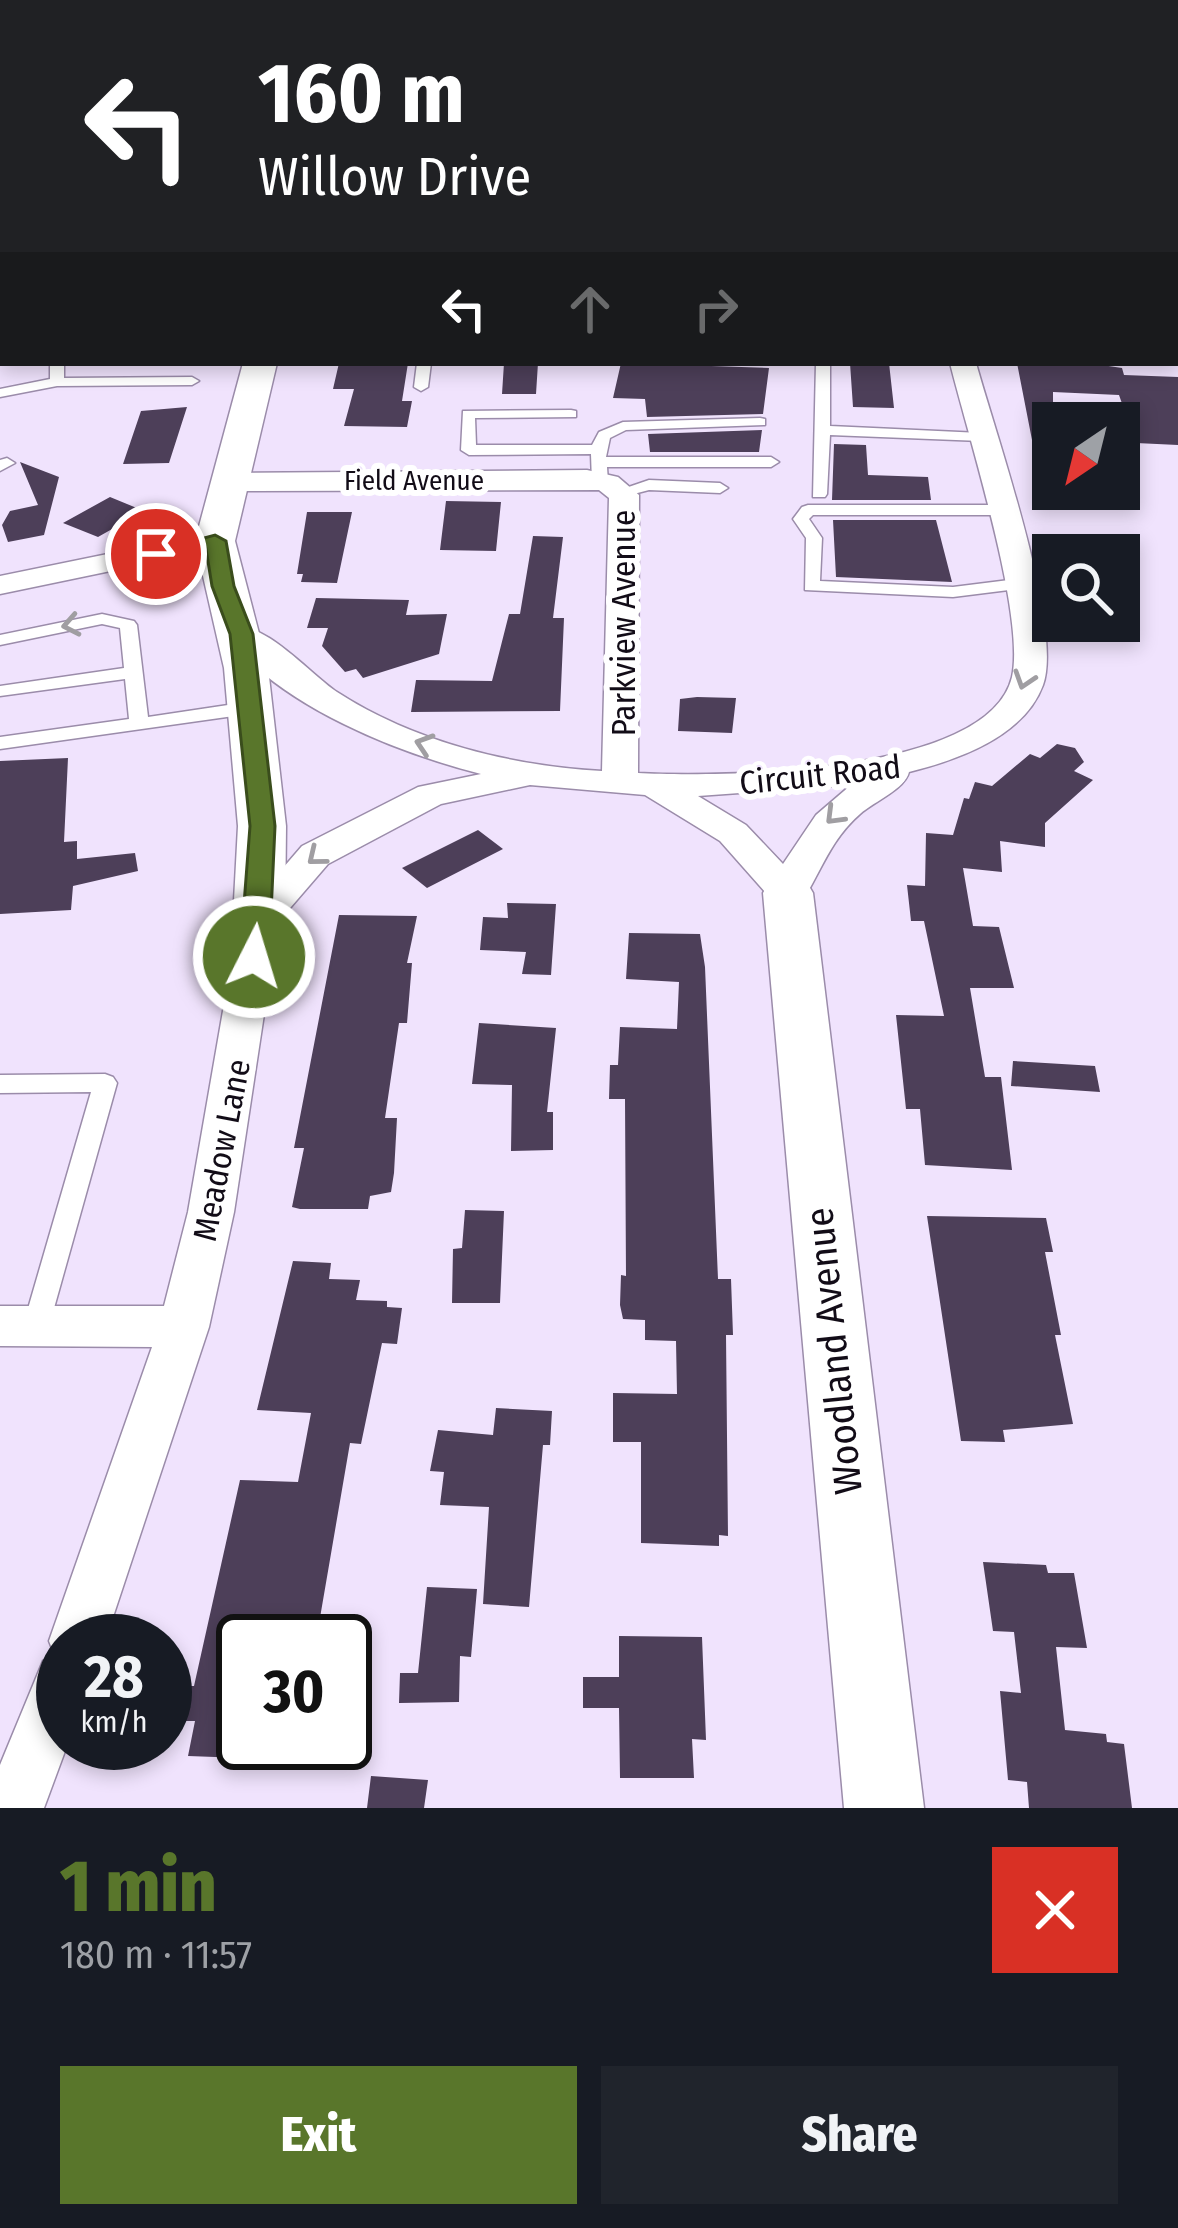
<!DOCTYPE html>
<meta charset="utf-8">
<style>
:root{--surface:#171b24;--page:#20242c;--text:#f1f3f6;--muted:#9ea1a6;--accent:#59762b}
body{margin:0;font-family:"Fira Sans Condensed",sans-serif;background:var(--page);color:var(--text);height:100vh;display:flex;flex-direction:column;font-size:45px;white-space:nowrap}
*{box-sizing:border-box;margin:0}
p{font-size:39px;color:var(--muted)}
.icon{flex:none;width:66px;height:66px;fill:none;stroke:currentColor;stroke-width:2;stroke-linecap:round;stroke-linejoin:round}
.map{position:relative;height:1808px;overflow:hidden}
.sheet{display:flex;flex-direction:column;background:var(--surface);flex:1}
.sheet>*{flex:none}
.banner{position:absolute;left:0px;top:0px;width:1179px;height:366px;box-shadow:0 6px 18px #0003;background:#202124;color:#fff;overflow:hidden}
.needle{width:78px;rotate:215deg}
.buttons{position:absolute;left:1032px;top:402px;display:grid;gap:24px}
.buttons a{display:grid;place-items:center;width:108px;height:108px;border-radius:0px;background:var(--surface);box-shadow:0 6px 18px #0003;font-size:60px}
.speed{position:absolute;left:36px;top:1614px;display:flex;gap:24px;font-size:60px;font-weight:700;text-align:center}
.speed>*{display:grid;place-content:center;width:156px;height:156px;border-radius:50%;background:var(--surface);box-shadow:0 6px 18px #0003;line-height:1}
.speed small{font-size:30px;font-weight:400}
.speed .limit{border:6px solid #111;border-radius:18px;background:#fff;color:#111}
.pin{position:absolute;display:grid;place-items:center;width:102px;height:102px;color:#fff;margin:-51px;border:6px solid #fff;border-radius:50%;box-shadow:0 3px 12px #0007}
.me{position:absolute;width:132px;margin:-66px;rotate:5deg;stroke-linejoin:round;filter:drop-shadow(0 0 9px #0008)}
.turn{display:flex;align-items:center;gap:42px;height:252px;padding:0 60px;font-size:54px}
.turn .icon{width:156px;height:156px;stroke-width:2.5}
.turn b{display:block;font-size:84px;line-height:102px}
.lanes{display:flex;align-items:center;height:114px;padding:0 60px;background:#0003;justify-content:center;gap:60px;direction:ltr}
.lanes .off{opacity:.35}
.round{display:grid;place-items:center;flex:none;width:126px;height:126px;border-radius:0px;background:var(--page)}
.head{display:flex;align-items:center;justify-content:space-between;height:204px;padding:0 60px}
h1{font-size:72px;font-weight:800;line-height:90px;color:var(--accent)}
.primary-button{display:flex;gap:24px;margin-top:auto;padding:24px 60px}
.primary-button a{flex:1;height:138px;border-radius:0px;background:var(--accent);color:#fff;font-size:48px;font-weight:800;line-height:138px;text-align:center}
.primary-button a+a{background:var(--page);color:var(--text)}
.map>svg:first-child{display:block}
.water{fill:#b099c7}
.building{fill:#4d3f59}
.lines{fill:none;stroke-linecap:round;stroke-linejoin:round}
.service-casing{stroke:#9b8caa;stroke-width:3}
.minor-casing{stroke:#9b8caa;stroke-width:3}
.tertiary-casing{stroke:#9b8caa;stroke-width:3}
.secondary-casing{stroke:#9b8caa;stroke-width:3}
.service{fill:#fff;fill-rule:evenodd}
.minor{fill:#fff;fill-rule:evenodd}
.tertiary{fill:#fff;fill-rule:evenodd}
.secondary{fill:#fff;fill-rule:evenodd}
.oneway{stroke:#a09ea2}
.route{fill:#59762b;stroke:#3a4d1c;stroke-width:3}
.labels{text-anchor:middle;stroke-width:12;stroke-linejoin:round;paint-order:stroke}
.far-street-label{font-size:27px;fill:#120c17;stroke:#fff}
.street-label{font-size:33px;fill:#120c17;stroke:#fff}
.near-street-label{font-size:39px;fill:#120c17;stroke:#fff}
</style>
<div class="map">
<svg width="1178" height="1808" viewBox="0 0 1178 1808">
<rect width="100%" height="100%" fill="#f0e3fd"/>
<!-- water -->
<path class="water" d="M314,0H1178V122L1176,3H287Z"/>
<!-- building -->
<path class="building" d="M339,363H408L402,401H412L407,427L344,426L354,389H333Z
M504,363H538L536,394H502Z
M621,363L769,368L763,414L647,417L645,399L613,398Z
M850,363H889L894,408L853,407Z
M1017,363L1095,364L1122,368L1124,375L1178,377V445L1136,443L1119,395L1053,392V480L1040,481Z
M187,407L169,463L123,464L141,411Z
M762,430L759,452H650L648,434Z
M834,444L866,445L868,475L928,477L931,500H832Z
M20,462L59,477L44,535L8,542L2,525L10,511L38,505Z
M110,497L144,511L98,537L63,523Z
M446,501L501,502L496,551L440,550Z
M307,512H352L337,583L301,582L303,574H297Z
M833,520H936L952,582L836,577Z
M533,536L563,537L553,618H564L560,711L411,712L416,680L492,681L509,614H520Z
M316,598L409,600L406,615L447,614L439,654L363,678L356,669L345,672L322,646L328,628H307Z
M697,697L736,698L732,733L678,731L680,699Z
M1057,744L1075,748L1084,762L1074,771L1093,780L1045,823V847L1000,841L1002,872L963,868L973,926L999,927L1014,988H970L985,1077H1001L1012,1170L925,1165L920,1109H906L896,1015L944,1016L924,921H911L907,885L925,886L926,833L953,835L964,798L969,799L975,782L992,786L1030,754L1040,758Z
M68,758L64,842L77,841V859L135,853L138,871L73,886L71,910L0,914V761Z
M478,830L503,849L427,888L402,868Z
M507,903L556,904L551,975L522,974L526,952L480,950L483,917L508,918Z
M339,915L417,916L407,963H412L407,1023H399L385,1118H397L394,1173L391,1192L370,1196L368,1209H300L292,1207L304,1148H294Z
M629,933L700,934L705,967L718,1279H731L733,1335H726L728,1536L719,1535V1546L641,1543V1442H613V1393L677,1394L676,1341L645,1340V1320L623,1319L620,1305L621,1275L626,1276L625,1099H609L610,1065H618L620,1027L677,1029L679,982L626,979Z
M479,1023L556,1028L547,1112H553V1150L511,1151L512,1085L472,1084Z
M1013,1061L1095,1066L1100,1092L1011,1086Z
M465,1210L504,1211L500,1303H452L453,1249L462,1248Z
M927,1216L1046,1218L1053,1252H1045L1061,1335H1055L1073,1424L1003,1430L1005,1442L961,1441Z
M293,1261L331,1263L329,1279L360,1280L356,1300L387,1301V1307L402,1308L397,1344L382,1343L361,1444L350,1443L316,1641L243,1638V1758L188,1756L195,1721H177L185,1686H194L240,1480L298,1482L311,1413L257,1410Z
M496,1408L552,1411L550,1445H543L529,1607L483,1604L489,1507L440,1505L444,1472L430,1471L438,1430L493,1435Z
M983,1562L1046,1565L1048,1573H1074L1087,1648L1056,1647L1065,1730L1106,1734L1107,1742L1124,1744L1132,1808H1029L1027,1782L1008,1780L1000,1691L1021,1693L1014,1632L993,1631Z
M427,1587L477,1589L471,1657L460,1656L459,1702L399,1703L400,1673H418Z
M619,1636L702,1637L706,1740L692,1739L694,1778H620L619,1708H583V1677H619Z
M371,1776L428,1780L424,1808H367Z"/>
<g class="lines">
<defs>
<path id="service" d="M0,227H3V235H0Z
M50,363H64V378L192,377L199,381L192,385L57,386L0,397V389L50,379Z
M417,363H431L428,387L421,391L414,387Z
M816,363H830V426L981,433L988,437L981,441L830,435L827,494L825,497H813Z
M571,410L576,411V417L475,418L476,445H592L599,432L623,422L760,418L765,419V425L626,430L610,438L606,457H771L779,462L771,467H607L608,482L600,487L592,482L591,454L469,455L461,450L463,411Z
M7,458L15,463L0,471V460Z
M649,480L720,483L728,488L720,493L649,490L622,497L614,492Z
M808,505H998L1006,510L998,515H813L809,519L822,538L820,581L953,587L1017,579L1025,584L1017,589L953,597L805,590L806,538L793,519L802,507Z
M102,614L134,621L137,625L148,717L248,702L257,708L248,714L0,749V737L129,719L125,679L0,696V686L124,668L120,628L102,624L0,645V635Z
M105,1074L113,1077L117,1083L49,1326L45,1334L36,1337L27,1334L23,1326L91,1092L0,1093V1075Z"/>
<path id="minor" d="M950,363H976C994,429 1064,628 1043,685C1024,737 957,760 909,772C905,789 875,801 860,814C831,839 821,871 802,902H774L720,841L645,795L530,785L441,804L328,864L278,922L234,1212L209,1327L105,1641H63V1743H68L44,1808H0V1765L43,1661L55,1656L49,1641L152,1347L0,1346V1306H164L188,1212L239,919L302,846L418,787L481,774C398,753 278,706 225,634L230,627C263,619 309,673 337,692C414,742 512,766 602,771L609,498L599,490L228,491L214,482L228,473L587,470L618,477L639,495L638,773C717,777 988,776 1012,677C1026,616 967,432 950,363ZM851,785L816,815L783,864L746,825L698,796Z
M215,532L230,541L226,547L0,594V576Z"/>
<path id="tertiary" d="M243,363H277L235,541L268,668L286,826L285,919L277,931L259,936L241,931L233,919L238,826L224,668L195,541Z
M788,876L806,881L813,893L924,1808H844L763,893L770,881Z"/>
<path id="secondary" d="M0,254H3L0,275Z
M1176,335H1178V357H1176Z"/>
</defs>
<!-- service casing -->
<use href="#service" class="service-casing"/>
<!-- minor casing -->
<use href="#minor" class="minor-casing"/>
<!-- tertiary casing -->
<use href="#tertiary" class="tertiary-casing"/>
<!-- secondary casing -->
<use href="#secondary" class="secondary-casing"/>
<!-- service -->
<use href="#service" class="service"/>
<!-- minor -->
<use href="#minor" class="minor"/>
<!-- tertiary -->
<use href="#tertiary" class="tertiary"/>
<!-- secondary -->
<use href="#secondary" class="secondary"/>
</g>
<!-- one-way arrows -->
<defs><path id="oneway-chevron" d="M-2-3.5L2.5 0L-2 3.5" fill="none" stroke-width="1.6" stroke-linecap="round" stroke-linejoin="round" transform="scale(3)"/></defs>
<g class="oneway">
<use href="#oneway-chevron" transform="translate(71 625) rotate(169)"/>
<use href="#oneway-chevron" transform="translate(1024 680) rotate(108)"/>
<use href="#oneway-chevron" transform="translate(424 744) rotate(-162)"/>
<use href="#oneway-chevron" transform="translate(834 816) rotate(135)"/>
<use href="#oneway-chevron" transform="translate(316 857) rotate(141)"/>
</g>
<!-- route -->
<path class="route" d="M215,535L226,541L234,586L253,634L275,826L269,957L254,967L240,957L250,826L230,634L212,586L206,549L156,560L145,554Z"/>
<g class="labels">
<!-- far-street labels -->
<g class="far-street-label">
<text x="414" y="490">Field Avenue</text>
</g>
<!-- street labels -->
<g class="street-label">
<text transform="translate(623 623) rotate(-90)" y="12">Parkview Avenue</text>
<text transform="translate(820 774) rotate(-6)" y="12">Circuit Road</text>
<text transform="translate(221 1150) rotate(-79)" y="12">Meadow Lane</text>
</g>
<!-- near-street labels -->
<g class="near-street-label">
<text transform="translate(833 1351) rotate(-96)" y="14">Woodland Avenue</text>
</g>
</g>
</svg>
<div class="buttons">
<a><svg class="needle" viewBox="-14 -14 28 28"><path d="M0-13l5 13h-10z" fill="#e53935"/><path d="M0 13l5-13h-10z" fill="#9ea1a6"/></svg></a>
<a><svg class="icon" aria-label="search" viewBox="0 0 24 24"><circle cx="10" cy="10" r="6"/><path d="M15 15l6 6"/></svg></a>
</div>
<div class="speed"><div>28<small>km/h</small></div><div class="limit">30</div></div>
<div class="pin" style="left:156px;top:554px;background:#d93025"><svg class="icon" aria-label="arrive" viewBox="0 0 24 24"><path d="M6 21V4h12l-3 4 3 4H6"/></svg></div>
<svg class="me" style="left:254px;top:957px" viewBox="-20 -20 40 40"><circle r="17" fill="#59762b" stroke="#fff" stroke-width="3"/><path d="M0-11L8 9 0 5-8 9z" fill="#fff"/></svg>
<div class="banner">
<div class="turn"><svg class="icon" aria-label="left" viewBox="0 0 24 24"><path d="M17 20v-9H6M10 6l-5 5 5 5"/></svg><div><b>160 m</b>Willow Drive</div></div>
<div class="lanes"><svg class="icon" aria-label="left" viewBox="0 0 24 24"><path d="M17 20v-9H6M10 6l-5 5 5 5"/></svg><svg class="icon off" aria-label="ahead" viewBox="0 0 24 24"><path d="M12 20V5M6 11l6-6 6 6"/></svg><svg class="icon off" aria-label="right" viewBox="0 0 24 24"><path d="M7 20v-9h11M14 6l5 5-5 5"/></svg></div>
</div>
</div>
<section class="sheet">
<div class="head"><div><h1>1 min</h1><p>180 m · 11:57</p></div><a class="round" style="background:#d93025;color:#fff"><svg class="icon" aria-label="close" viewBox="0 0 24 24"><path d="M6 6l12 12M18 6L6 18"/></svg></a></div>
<div class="primary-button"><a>Exit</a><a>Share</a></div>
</section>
